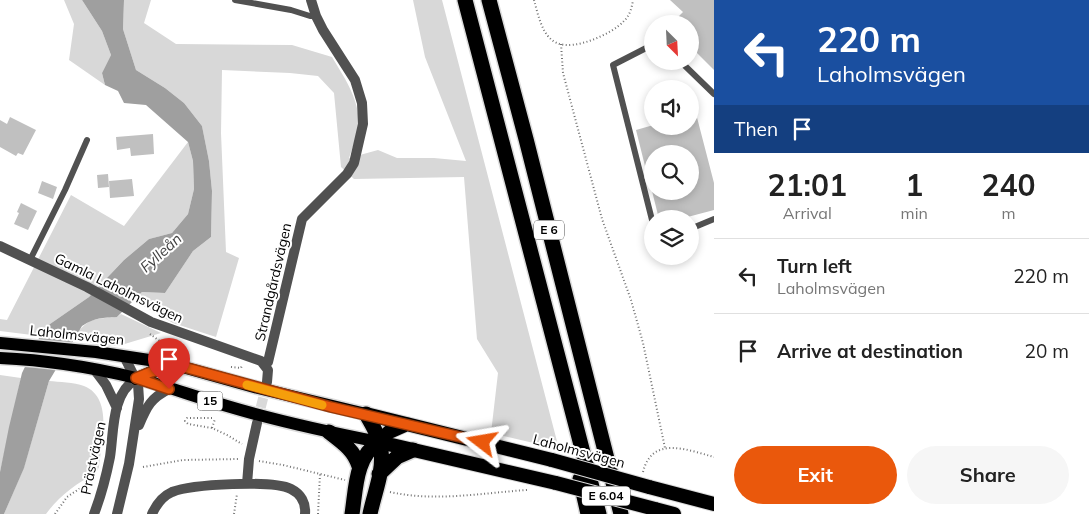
<!DOCTYPE html>
<meta charset="utf-8">
<style>
:root{--surface:#fff;--page:#f6f6f6;--text:#222;--muted:#767676;--line:#e0e0e0;--accent:#ea580c}
body{margin:0;font-family:Mulish,sans-serif;background:var(--page);color:var(--text);height:100vh;display:flex;flex-direction:column;font-size:19px;white-space:nowrap}
*{box-sizing:border-box;margin:0}
p{font-size:16px;color:var(--muted)}
.icon{flex:none;width:28px;height:28px;fill:none;stroke:currentColor;stroke-width:2;stroke-linecap:round;stroke-linejoin:round}
.map{position:relative;flex:1;overflow:hidden}
.details{display:flex;flex-direction:column;background:var(--surface);width:375px}
.details>*{flex:none}
.hud{background:#1a4fa0;color:#fff;overflow:hidden}
.needle{width:32px;rotate:156deg}
.buttons{position:absolute;left:644px;top:15px;display:grid;gap:10px}
.buttons a{display:grid;place-items:center;width:55px;height:55px;border-radius:50%;background:var(--surface);box-shadow:0 2px 8px #0003;font-size:25px}
.pin{position:absolute;display:grid;place-items:center;width:42px;height:42px;color:#fff;margin:-51px -21px;border-radius:50% 50% 50% 0;rotate:-45deg;box-shadow:0 0 5px #0007}
.pin .icon{rotate:45deg}
.me{position:absolute;width:55px;margin:-28px;rotate:284deg;stroke-linejoin:round;filter:drop-shadow(0 0 4px #0008)}
.turn{display:flex;align-items:center;gap:18px;height:105px;padding:0 20px;font-size:22px}
.turn .icon{width:65px;height:65px;stroke-width:2.5}
.turn b{display:block;font-size:35px;line-height:42px}
.then{display:flex;align-items:center;height:48px;padding:0 20px;background:#0003;gap:10px;font-size:19px}
.eta{display:flex;justify-content:space-evenly;align-items:center;height:85px;text-align:center}
.eta b{font-size:30px;font-weight:700;line-height:35px}
.action{display:flex;gap:10px;margin-top:auto;padding:10px 20px}
.action a{flex:1;height:58px;border-radius:30px;background:var(--accent);color:#fff;font-size:20px;font-weight:700;line-height:58px;text-align:center}
.action a+a{background:var(--page);color:var(--text)}
ul{padding:0;list-style:none}
li{display:flex;align-items:center;gap:15px;height:75px;padding:0 20px;border-top:1px solid var(--line)}
li div{flex:1}
li b{display:block;font-size:19px}
li em{font-style:normal}
main{display:flex;flex:1;min-height:0}
.map>svg:first-child{display:block}
.green{fill:#d8d8d8}
.water{fill:#9f9f9f}
.building{fill:#c0c0c0}
.lines{fill:none;stroke-linecap:round;stroke-linejoin:round}
.minor-tunnel{stroke:#d9d9d9;stroke-width:10;stroke-dasharray:10 5;stroke-linecap:butt}
.primary-casing{stroke:#dbdbdb;stroke-width:15}
.trunk-casing{stroke:#dbdbdb;stroke-width:16}
.motorway-casing{stroke:#dbdbdb;stroke-width:18}
.path{stroke:#737373;stroke-width:2;stroke-dasharray:1 2.5;stroke-linecap:butt}
.service{stroke:#515151;stroke-width:6}
.minor{stroke:#515151;stroke-width:10}
.tertiary{stroke:#515151;stroke-width:10}
.primary{stroke:#000;stroke-width:12}
.trunk{stroke:#000;stroke-width:14}
.motorway{stroke:#000;stroke-width:15}
.trunk-bridge-casing{stroke:#dbdbdb;stroke-width:16;stroke-linecap:butt}
.trunk-bridge{stroke:#000;stroke-width:14}
.route-casing{stroke:#983908;stroke-width:12}
.route{stroke:#ea580c;stroke-width:9}
.slow{stroke:#f59e0b;stroke-width:9}
.labels{text-anchor:middle;stroke-width:4;stroke-linejoin:round;paint-order:stroke}
.shield{fill:#fff;stroke:#4c4c4c;stroke-width:1}
.shield-label{font-size:12px;font-weight:bold;fill:#000}
.street-label{font-size:14px;fill:#000;stroke:#fff}
.water-label{font-size:15px;font-style:italic;fill:#404040;stroke:#fff}
</style>
<main>
<div class="map">
<svg width="714" height="514" viewBox="0 0 714 514">
<rect width="100%" height="100%" fill="#fff"/>
<!-- green -->
<path class="green" d="M64,0H82L102,31L111,55L102,73L105,85L69,60L74,24Z
M124,0H151L144,23L176,44L292,45L332,57C344,77 362,103 358,128C356,138 352,149 349,158L378,150L397,158H434L466,161L425,57L413,0H442L559,449L491,433L498,373L477,339L464,177L354,179L341,167L334,93L318,76L290,73L222,70L221,133L226,252L239,258L216,337L173,323L135,301L142,292L165,293L193,251L211,237L212,191L209,161L202,126L184,103L165,88L136,70L123,29Z
M188,142L193,161L194,189L188,214L172,233L149,239L124,260L89,297L50,324L40,336L0,331V319L7,320L71,195L124,226Z
M121,314L161,333L118,346L97,345L75,336C89,317 95,319 117,317Z
M0,375L21,378L0,472Z
M49,381C59,382 74,382 84,386C114,398 101,443 99,467L96,473C77,483 59,496 46,514H4L24,467Z"/>
<!-- water -->
<path class="water" d="M82,0H124L123,29L136,70L165,88L184,103L202,126L209,161L212,191L211,237L193,251L165,293L142,292L117,317C102,318 96,317 82,326L49,381L24,468L4,514H0V472L9,427L22,373L40,336L50,324L89,297L124,260L149,239L172,233L188,214L194,189L193,161L188,142L146,105L124,103L118,91L105,85L102,73L111,55L102,31Z"/>
<!-- building -->
<path class="building" d="M670,0H714V70L690,46V24H671L683,12Z
M690,102H693L714,183V210L680,219H659L652,191H690V154H652V181L649,182L636,130L650,126H690Z
M10,117L36,130L23,155L18,153L16,156L0,147V120L7,124Z
M153,134L154,154L131,156L130,148L117,150L116,137Z
M108,174L109,187L98,188L97,175Z
M132,179L134,196L110,198L109,181Z
M42,181L57,187L53,199L38,193Z
M21,203L37,211L28,230L14,224L19,213L17,212Z"/>
<g class="lines">
<!-- minor-tunnel -->
<path class="minor-tunnel" d="M257,422L267,383"/>
<defs>
<path id="primary" d="M0,343L96,352L149,360L179,366L258,388L366,414
M0,358C46,360 91,367 136,378C166,386 196,397 227,406C277,421 328,432 379,442
M136,379L151,372L172,368"/>
<path id="trunk" d="M366,414L552,460
M379,442L556,483
M379,442L389,432L407,424
M649,487L714,504
M655,509L674,514"/>
<path id="motorway" d="M465,0L599,514
M489,0L526,139L621,514
M366,414C373,426 380,438 381,451C384,471 374,494 370,514
M329,432C342,442 354,450 359,466
M379,474L397,457L413,450
M580,479L588,514
M352,514C356,489 355,457 379,442"/>
</defs>
<!-- primary casing -->
<use href="#primary" class="primary-casing"/>
<!-- trunk casing -->
<use href="#trunk" class="trunk-casing"/>
<!-- motorway casing -->
<use href="#motorway" class="motorway-casing"/>
<!-- path -->
<path class="path" d="M534,0C538,14 542,37 557,43C574,51 612,34 624,21C630,15 632,7 633,0
M561,44L563,73L602,219L631,300L643,343L665,448
M150,334L172,350L181,353
M164,344L184,346
M231,367L241,368L242,365
M212,418H187L185,421L188,424L212,428L227,435L242,444
M212,428L215,419
M259,461L283,465L345,480
M143,467L183,460L240,459
M643,472C652,435 688,450 714,457
M390,492C436,502 481,493 527,490
M55,514L67,497L94,479
M234,514L237,494
M318,514L320,474"/>
<!-- service -->
<path class="service" d="M235,0L291,10L310,16H316
M652,45L613,65L652,220
M680,61L714,94
M690,229L714,219
M30,260L65,190L87,140"/>
<!-- minor -->
<path class="minor" d="M0,246L87,287L151,322L261,361L268,370L267,382
M266,364L268,362L302,219L347,174L354,163L363,124L362,103L355,80L323,30L316,16L311,0
M247,484L249,459L257,423
M152,514C156,505 163,496 172,492C192,484 273,480 291,489C301,494 306,503 305,514"/>
<!-- tertiary -->
<path class="tertiary" d="M94,369L106,385L117,408
M139,425C147,406 151,398 169,389
M94,514C101,496 106,477 110,457C114,432 111,394 136,379
M117,514L129,464L139,399L138,384L124,356"/>
<!-- primary -->
<use href="#primary" class="primary"/>
<!-- trunk -->
<use href="#trunk" class="trunk"/>
<!-- motorway -->
<use href="#motorway" class="motorway"/>
<defs>
<path id="trunk-bridge" d="M552,460L649,487
M556,483L655,509"/>
</defs>
<!-- trunk-bridge casing -->
<use href="#trunk-bridge" class="trunk-bridge-casing"/>
<!-- trunk-bridge -->
<use href="#trunk-bridge" class="trunk-bridge"/>
</g>
<g class="lines">
<defs>
<path id="route" d="M169,389L136,378L151,372L180,366L331,407L482,442"/>
</defs>
<!-- route casing -->
<use href="#route" class="route-casing"/>
<!-- route -->
<use href="#route" class="route"/>
<!-- slow -->
<path class="slow" d="M247,385L322,405"/>
</g>
<g class="labels">
<!-- shield labels -->
<g class="shield">
<rect x="534" y="220.5" width="30" height="19" rx="4"/>
<rect x="197.5" y="391.5" width="25" height="19" rx="4"/>
<rect x="582" y="486.5" width="48" height="19" rx="4"/>
</g>
<g class="shield-label">
<text x="549" y="234">E 6</text>
<text x="210" y="405">15</text>
<text x="606" y="500">E 6.04</text>
</g>
<!-- street labels -->
<g class="street-label">
<text transform="translate(273 282) rotate(-77)" y="5">Strandgårdsvägen</text>
<text transform="translate(119 288) rotate(26)" y="5">Gamla Laholmsvägen</text>
<text transform="translate(77 335) rotate(6)" y="5">Laholmsvägen</text>
<text transform="translate(579 451) rotate(15)" y="5">Laholmsvägen</text>
<text transform="translate(93 458) rotate(-78)" y="5">Prästvägen</text>
</g>
<!-- water labels -->
<g class="water-label">
<text transform="translate(161 253) rotate(-42)" y="5">Fylleån</text>
</g>
</g>
</svg>
<div class="buttons">
<a><svg class="needle" viewBox="-14 -14 28 28"><path d="M0-13l5 13h-10z" fill="#e53935"/><path d="M0 13l5-13h-10z" fill="#767676"/></svg></a>
<a><svg class="icon" aria-label="sound" viewBox="0 0 24 24"><path d="M4 9h4l5-4v14l-5-4H4zM17 9q2 3 0 6"/></svg></a>
<a><svg class="icon" aria-label="search" viewBox="0 0 24 24"><circle cx="10" cy="10" r="6"/><path d="M15 15l6 6"/></svg></a>
<a><svg class="icon" aria-label="layers" viewBox="0 0 24 24"><path d="M12 4l9 5-9 5-9-5zM3 14l9 5 9-5"/></svg></a>
</div>
<div class="pin" style="left:169px;top:389px;background:#d93025"><svg class="icon" aria-label="arrive" viewBox="0 0 24 24"><path d="M6 21V4h12l-3 4 3 4H6"/></svg></div>
<svg class="me" style="left:482px;top:442px" viewBox="-20 -20 40 40"><path d="M0-17L14 15 0 8-14 15z" fill="#ea580c" stroke="#fff" stroke-width="4"/></svg>
</div>
<section class="details">
<div class="hud">
<div class="turn"><svg class="icon" aria-label="left" viewBox="0 0 24 24"><path d="M17 20v-9H6M10 6l-5 5 5 5"/></svg><div><b>220 m</b>Laholmsvägen</div></div>
<div class="then">Then<svg class="icon" aria-label="arrive" viewBox="0 0 24 24"><path d="M6 21V4h12l-3 4 3 4H6"/></svg></div>
</div>
<div class="eta">
<div><b>21:01</b><p>Arrival</p></div>
<div><b>1</b><p>min</p></div>
<div><b>240</b><p>m</p></div>
</div>
<ul>
<li><svg class="icon" aria-label="left" viewBox="0 0 24 24"><path d="M17 20v-9H6M10 6l-5 5 5 5"/></svg><div><b>Turn left</b><p>Laholmsvägen</p></div><em>220 m</em></li>
<li><svg class="icon" aria-label="arrive" viewBox="0 0 24 24"><path d="M6 21V4h12l-3 4 3 4H6"/></svg><div><b>Arrive at destination</b></div><em>20 m</em></li>
</ul>
<div class="action"><a>Exit</a><a>Share</a></div>
</section>
</main>
